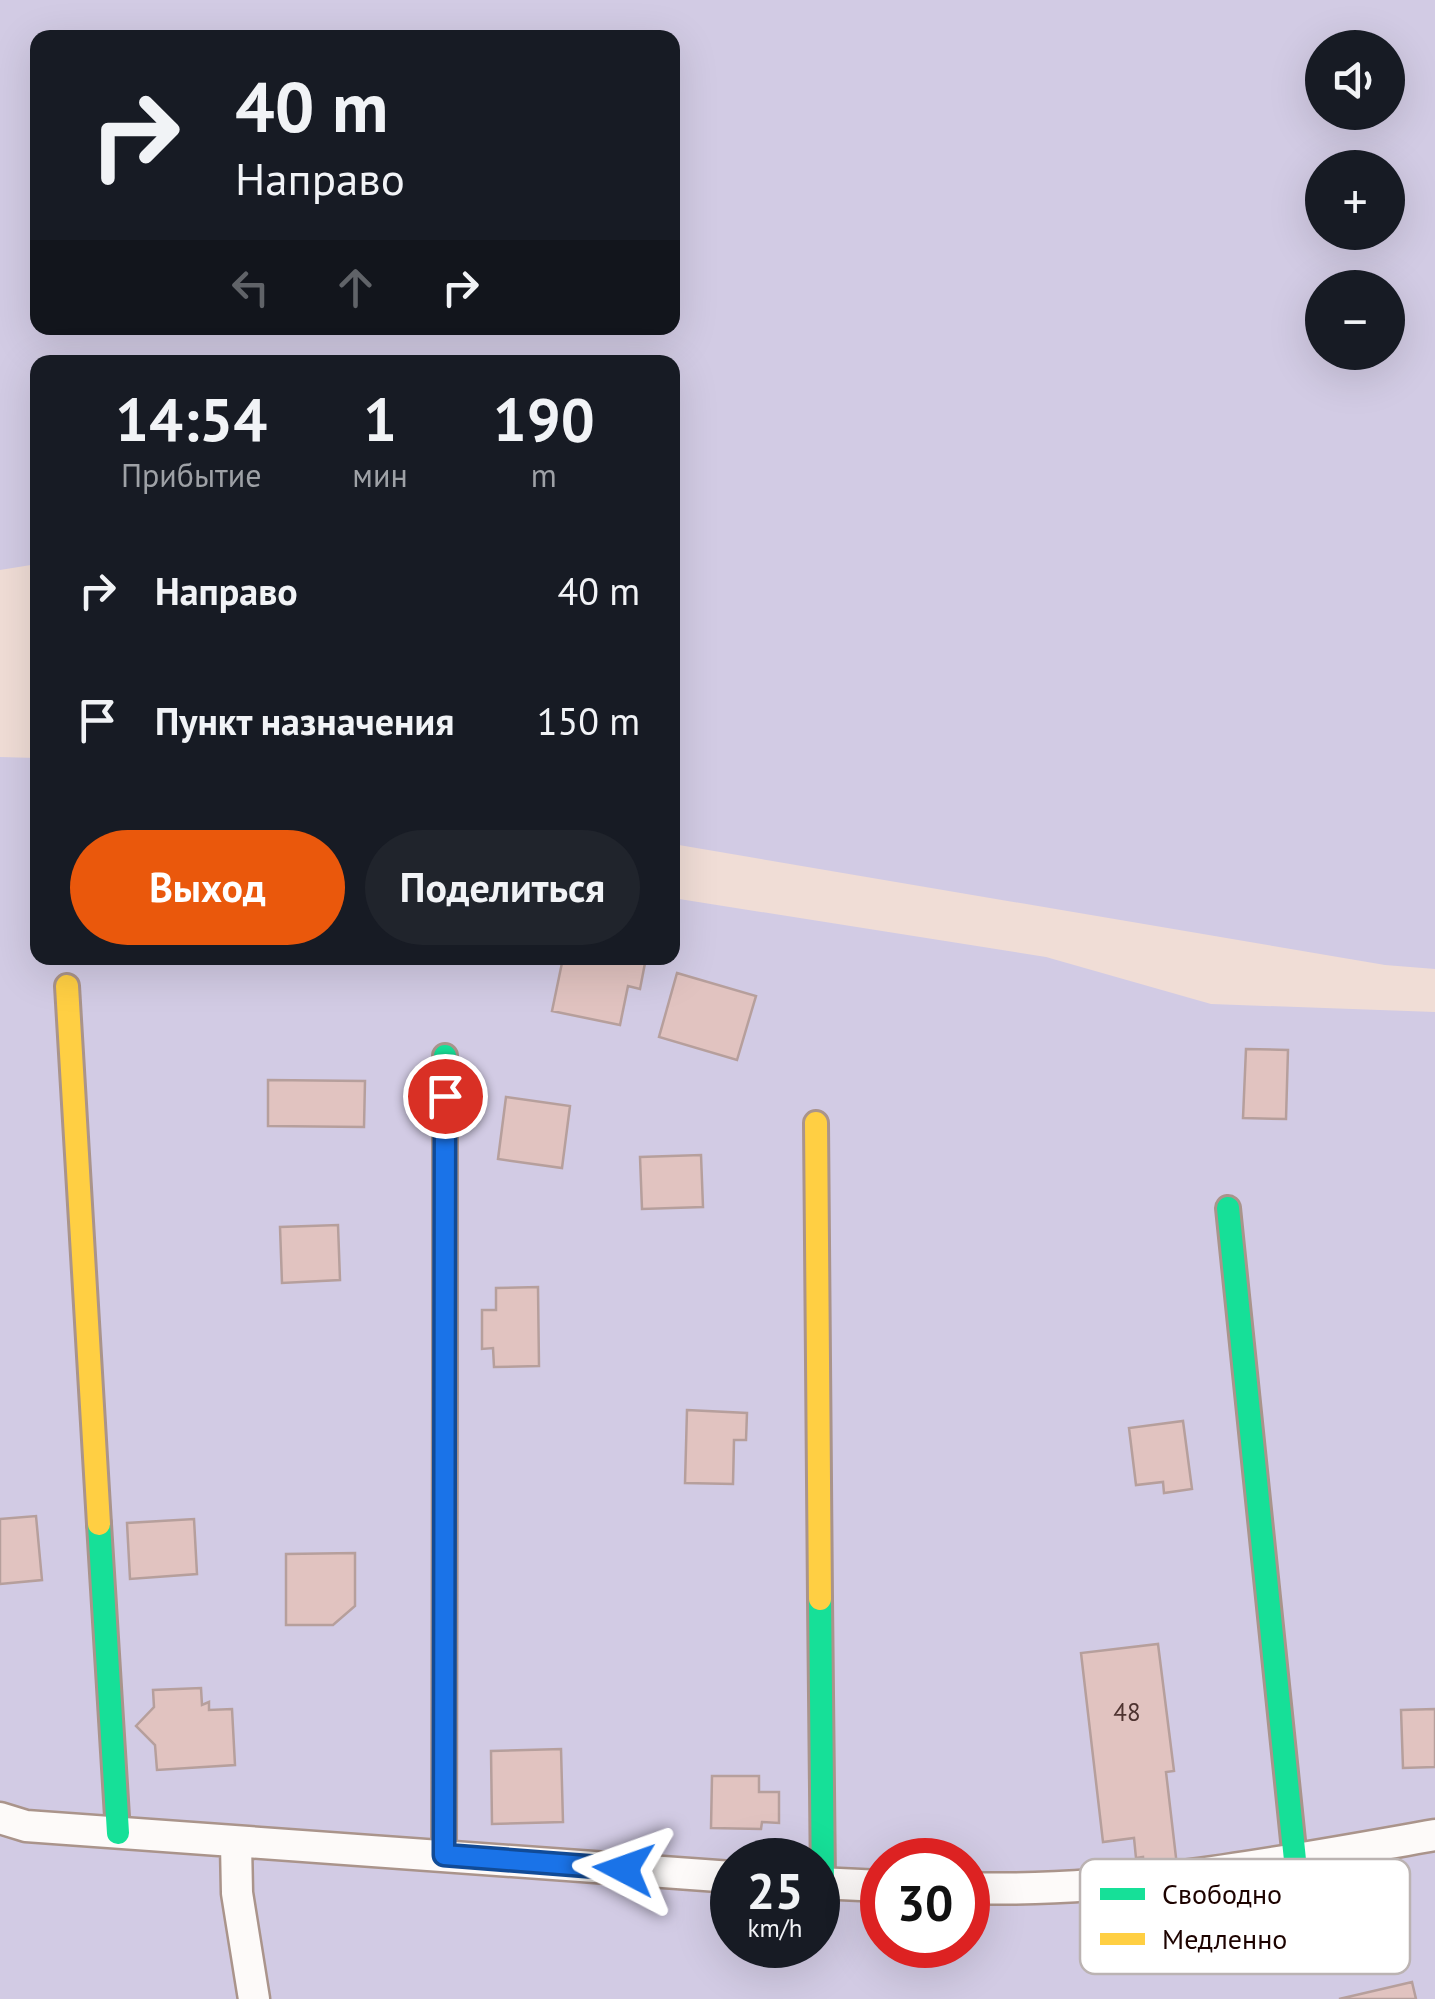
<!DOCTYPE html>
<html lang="ru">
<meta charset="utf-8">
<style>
:root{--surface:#171b24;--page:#20242c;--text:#f1f3f6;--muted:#9ea1a6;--accent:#ea580c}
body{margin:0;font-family:"PT Sans",sans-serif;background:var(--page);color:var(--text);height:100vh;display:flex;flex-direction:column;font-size:38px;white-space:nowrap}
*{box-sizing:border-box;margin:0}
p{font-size:32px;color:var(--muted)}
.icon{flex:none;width:55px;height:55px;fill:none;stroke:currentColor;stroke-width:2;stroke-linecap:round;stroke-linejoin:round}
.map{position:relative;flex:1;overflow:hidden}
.side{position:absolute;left:30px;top:355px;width:650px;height:610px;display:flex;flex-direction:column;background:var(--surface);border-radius:20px;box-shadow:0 10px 40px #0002}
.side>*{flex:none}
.guide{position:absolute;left:30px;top:30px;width:650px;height:305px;border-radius:20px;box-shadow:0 10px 40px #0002;background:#171b24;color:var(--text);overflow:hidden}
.controls{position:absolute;left:1305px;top:30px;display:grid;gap:20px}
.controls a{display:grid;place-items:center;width:100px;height:100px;border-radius:50%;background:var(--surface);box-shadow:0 10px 40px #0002;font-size:50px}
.speed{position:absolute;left:710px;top:1838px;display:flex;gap:20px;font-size:50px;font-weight:700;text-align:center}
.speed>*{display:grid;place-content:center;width:130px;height:130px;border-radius:50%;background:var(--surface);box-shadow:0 10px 40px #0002;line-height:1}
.speed small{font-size:25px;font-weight:400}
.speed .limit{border:15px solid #d22;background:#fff;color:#111}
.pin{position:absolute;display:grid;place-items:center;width:85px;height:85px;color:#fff;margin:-42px;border:5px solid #fff;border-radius:50%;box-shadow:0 2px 10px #0007}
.me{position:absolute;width:110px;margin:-55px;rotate:274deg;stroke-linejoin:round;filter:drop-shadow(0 0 8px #0008)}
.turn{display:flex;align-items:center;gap:35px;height:210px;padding:0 40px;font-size:45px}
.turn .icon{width:130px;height:130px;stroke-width:2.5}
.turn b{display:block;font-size:70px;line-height:85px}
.lanes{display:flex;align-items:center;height:95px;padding:0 40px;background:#0003;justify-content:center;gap:50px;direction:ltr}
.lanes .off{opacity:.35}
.eta{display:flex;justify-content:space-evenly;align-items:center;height:170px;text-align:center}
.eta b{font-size:60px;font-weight:800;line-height:70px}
.button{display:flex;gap:20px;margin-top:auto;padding:20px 40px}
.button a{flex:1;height:115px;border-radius:60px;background:var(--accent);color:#fff;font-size:40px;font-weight:800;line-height:115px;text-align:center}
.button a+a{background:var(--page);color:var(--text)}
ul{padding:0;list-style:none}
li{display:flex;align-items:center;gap:30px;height:130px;padding:0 40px}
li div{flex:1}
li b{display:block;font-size:38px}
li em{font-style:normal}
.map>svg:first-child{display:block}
.green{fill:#d2cbe4;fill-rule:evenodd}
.building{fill:#e1c3c0;stroke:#b69f9c;stroke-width:2.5}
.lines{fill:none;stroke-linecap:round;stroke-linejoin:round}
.street-casing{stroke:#aa948b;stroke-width:35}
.fast-casing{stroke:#aa948b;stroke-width:28}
.slow-casing{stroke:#aa948b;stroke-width:28}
.street{stroke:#fdfaf9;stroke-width:30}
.fast{stroke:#16e098;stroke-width:22}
.slow{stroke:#ffcf43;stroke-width:22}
.route-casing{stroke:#114b97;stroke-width:25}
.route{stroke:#1a73e8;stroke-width:18}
.labels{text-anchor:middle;stroke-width:8;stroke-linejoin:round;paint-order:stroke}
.number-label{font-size:25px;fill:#4e3330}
.key{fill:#fff;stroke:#bbb3b2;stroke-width:2.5}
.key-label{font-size:28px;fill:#1d0300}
</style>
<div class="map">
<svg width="1435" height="1999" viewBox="0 0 1435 1999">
<rect width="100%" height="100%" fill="#f0ddd6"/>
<!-- green -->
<path class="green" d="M0,0H1435V969L1385,965L673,844L672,362H38L37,564L0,570ZM38,38H672V328H38ZM1322,48H1388V112H1322ZM1322,168H1388V232H1322ZM1322,288H1388V352H1322Z
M0,757L37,758L38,958H672L673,898L1046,957L1211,1004L1435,1012V1999H0ZM732,1860H818V1945H732ZM882,1860H968V1945H882Z"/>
<!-- building -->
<path class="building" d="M563,958H646L640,989L628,986L620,1025L552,1011Z
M677,973L756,996L737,1060L659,1037Z
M1246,1049L1288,1050L1286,1119L1243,1118Z
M268,1080L365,1081L364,1127L268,1126Z
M506,1097L570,1106L562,1168L498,1159Z
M701,1155L703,1207L642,1209L640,1157Z
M338,1225L340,1280L282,1283L280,1227Z
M538,1287L539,1366L494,1367L493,1348L482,1349V1310H496V1288Z
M687,1410L747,1413L746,1440H734L733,1484L685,1483Z
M1183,1421L1192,1489L1164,1493L1163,1482L1136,1485L1129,1428Z
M36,1516L42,1580L0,1584V1519Z
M194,1519L197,1574L130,1579L127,1523Z
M355,1553V1606L333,1625H286V1554Z
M1158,1644L1174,1771L1166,1772L1177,1866L1144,1870L1143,1857L1136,1858L1134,1838L1103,1842L1081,1653Z
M201,1688L202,1705L209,1702V1710L232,1709L235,1765L157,1770L155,1745L136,1726L154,1707L153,1690Z
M1435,1709V1767L1403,1768L1401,1710Z
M561,1749L563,1822L492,1824L491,1751Z
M712,1776H759V1792H779V1823L762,1822L761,1829L711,1828Z
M1412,1982L1416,1999H1339Z"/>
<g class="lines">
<defs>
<path id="street" d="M0,1818L26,1826L732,1877
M236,1844L237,1893L254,1999
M818,1883L882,1886
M968,1888C1124,1893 1281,1862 1435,1835"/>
<path id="fast" d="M1228,1208L1295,1860
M445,1384V1056
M99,1524L118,1833
M820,1599L823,1884"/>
<path id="slow" d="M67,986L99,1524
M816,1123L820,1599
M444,1855L445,1384"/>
</defs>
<!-- street casing -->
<use href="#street" class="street-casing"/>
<!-- fast casing -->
<use href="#fast" class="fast-casing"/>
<!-- slow casing -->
<use href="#slow" class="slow-casing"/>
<!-- street -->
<use href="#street" class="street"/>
<!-- fast -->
<use href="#fast" class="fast"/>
<!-- slow -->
<use href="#slow" class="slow"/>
</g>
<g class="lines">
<defs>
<path id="route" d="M445,1096L444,1855L624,1869"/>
</defs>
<!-- route casing -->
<use href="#route" class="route-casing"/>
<!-- route -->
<use href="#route" class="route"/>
</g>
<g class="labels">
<!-- number labels -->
<g class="number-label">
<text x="1127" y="1721">48</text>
</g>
</g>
<!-- legend -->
<rect x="1080" y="1859" width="330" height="115" rx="15" class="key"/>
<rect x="1100" y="1888" width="45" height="12" fill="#16e098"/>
<rect x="1100" y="1933" width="45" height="12" fill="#ffcf43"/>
<g class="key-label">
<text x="1162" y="1904">Свободно</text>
<text x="1162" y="1949">Медленно</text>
</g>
</svg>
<div class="controls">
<a><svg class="icon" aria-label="sound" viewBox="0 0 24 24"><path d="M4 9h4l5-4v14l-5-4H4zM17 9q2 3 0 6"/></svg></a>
<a>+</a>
<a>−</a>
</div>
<div class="speed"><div>25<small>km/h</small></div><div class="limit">30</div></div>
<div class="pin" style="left:445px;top:1096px;background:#d93025"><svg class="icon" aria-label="arrive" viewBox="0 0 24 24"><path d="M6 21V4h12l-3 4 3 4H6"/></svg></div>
<svg class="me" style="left:624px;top:1869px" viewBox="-20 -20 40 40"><path d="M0-17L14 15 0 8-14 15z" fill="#1a73e8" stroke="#fff" stroke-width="4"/></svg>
<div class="guide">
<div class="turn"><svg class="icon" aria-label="right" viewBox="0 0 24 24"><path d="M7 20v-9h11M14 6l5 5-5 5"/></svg><div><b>40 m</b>Направо</div></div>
<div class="lanes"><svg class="icon off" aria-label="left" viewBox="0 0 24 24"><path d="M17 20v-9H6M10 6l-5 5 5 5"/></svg><svg class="icon off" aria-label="ahead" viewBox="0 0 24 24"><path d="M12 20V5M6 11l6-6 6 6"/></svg><svg class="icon" aria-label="right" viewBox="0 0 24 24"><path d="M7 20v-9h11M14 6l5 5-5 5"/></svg></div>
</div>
<section class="side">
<div class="eta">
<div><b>14:54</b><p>Прибытие</p></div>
<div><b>1</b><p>мин</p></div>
<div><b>190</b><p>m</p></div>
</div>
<ul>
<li><svg class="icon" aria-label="right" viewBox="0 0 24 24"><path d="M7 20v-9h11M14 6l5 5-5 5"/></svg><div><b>Направо</b></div><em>40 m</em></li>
<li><svg class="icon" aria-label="arrive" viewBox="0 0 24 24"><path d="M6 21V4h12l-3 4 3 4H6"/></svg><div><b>Пункт назначения</b></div><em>150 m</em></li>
</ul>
<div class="button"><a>Выход</a><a>Поделиться</a></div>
</section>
</div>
